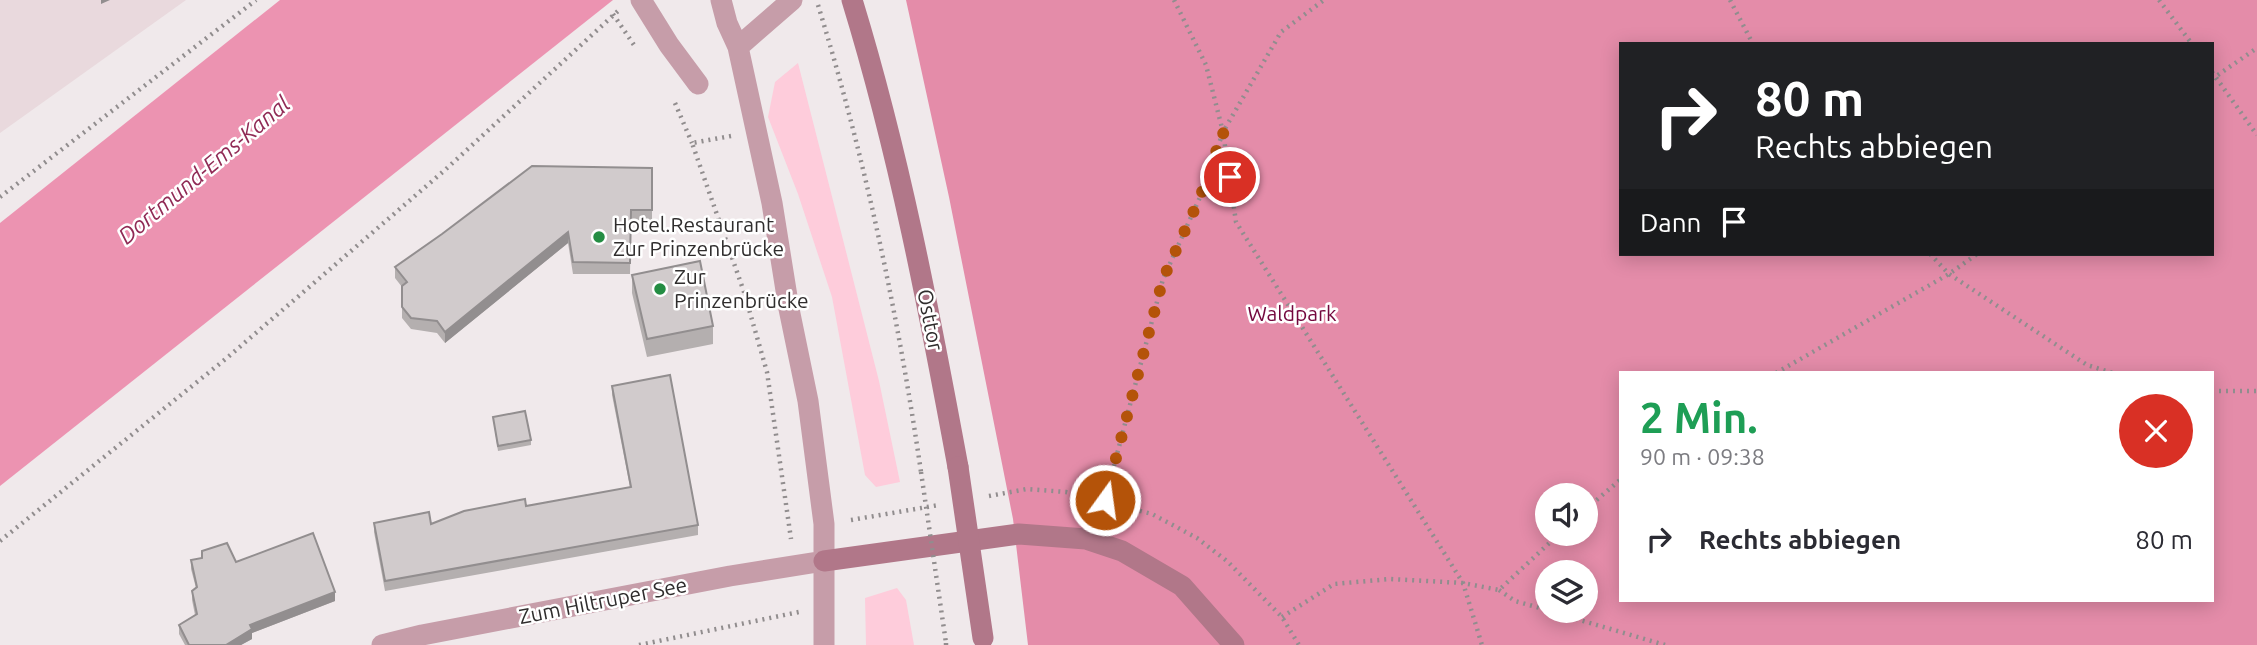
<!DOCTYPE html>
<html lang="de">
<meta charset="utf-8">
<style>
:root{--surface:#fff;--page:#f7f7f7;--text:#2b2b33;--muted:#7c7c81}
body{margin:0;font-family:Ubuntu,sans-serif;background:var(--page);color:var(--text);height:100vh;display:flex;flex-direction:column;font-size:26px;white-space:nowrap}
*{box-sizing:border-box;margin:0}
p{font-size:23px;color:var(--muted)}
.icon{flex:none;width:38px;height:38px;fill:none;stroke:currentColor;stroke-width:2;stroke-linecap:round;stroke-linejoin:round}
.map{position:relative;flex:1;overflow:hidden}
.side{position:absolute;left:1619px;top:371px;width:595px;height:231px;display:flex;flex-direction:column;background:var(--surface);border-radius:0px;box-shadow:0 4px 18px #0003}
.side>*{flex:none}
.guide{position:absolute;left:1619px;top:42px;width:595px;height:214px;border-radius:0px;box-shadow:0 4px 18px #0003;background:#202124;color:#fff;overflow:hidden}
.buttons{position:absolute;left:1535px;top:483px;display:grid;gap:14px}
.buttons a{display:grid;place-items:center;width:63px;height:63px;border-radius:50%;background:var(--surface);box-shadow:0 4px 18px #0003;font-size:35px}
.pin{position:absolute;display:grid;place-items:center;width:60px;height:60px;color:#fff;margin:-30px;border:4px solid #fff;border-radius:50%;box-shadow:0 2px 7px #0007}
.me{position:absolute;width:77px;margin:-38px;rotate:14deg;stroke-linejoin:round;filter:drop-shadow(0 0 5px #0008)}
.turn{display:flex;align-items:center;gap:24px;height:147px;padding:0 21px;font-size:32px}
.turn .icon{width:91px;height:91px;stroke-width:2.5}
.turn b{display:block;font-size:49px;line-height:60px}
.then{display:flex;align-items:center;height:66px;padding:0 21px;background:#0003;gap:14px;font-size:26px}
.round{display:grid;place-items:center;flex:none;width:74px;height:74px;border-radius:37px;background:var(--page)}
.summary{display:flex;align-items:center;justify-content:space-between;height:119px;padding:0 21px}
h1{font-size:42px;font-weight:700;line-height:52px;color:#1e9e55}
ul{padding:0;list-style:none}
li{display:flex;align-items:center;gap:21px;height:98px;padding:0 21px}
li div{flex:1}
li b{display:block;font-size:26px}
li em{font-style:normal}
.map>svg:first-child{display:block}
.built{fill:#e9d9dd}
.green{fill:#feccdb}
.forest{fill:#e48ca9;fill-rule:evenodd}
.water{fill:#ec93b1}
.lines{fill:none;stroke-linecap:round;stroke-linejoin:round}
.path{stroke:#918d8e;stroke-width:4.5;stroke-dasharray:2 5;stroke-linecap:butt}
.street{stroke:#c69da9;stroke-width:21}
.secondary{stroke:#b17789;stroke-width:21}
.path-bridge{stroke:#918d8e;stroke-width:4.5;stroke-dasharray:2 5;stroke-linecap:butt}
.secondary-bridge{stroke:#b17789;stroke-width:21}
.wall{fill:#b4afaf}
.shaded-wall{fill:#928e8f}
.building{fill:#d1cbcc;stroke:#928e8f;stroke-width:2}
.route{stroke:#b45309;stroke-width:12;stroke-dasharray:0 21.6}
.poi-dot{fill:#248d43;stroke:#fff;stroke-width:2.5}
.labels{text-anchor:middle;stroke-width:5;stroke-linejoin:round;paint-order:stroke}
.poi-label{font-size:21px;fill:#2f2d2d;stroke:#fff;text-anchor:start}
.park-label{font-size:21px;fill:#73073d;stroke:#fff}
.street-label{font-size:21px;fill:#2f2d2d;stroke:#fff}
.water-label{font-size:23px;font-style:italic;fill:#902a55;stroke:#fff}
</style>
<div class="map">
<svg width="2257" height="645" viewBox="0 0 2257 645">
<rect width="100%" height="100%" fill="#f0e9eb"/>
<!-- built -->
<path class="built" d="M0,0H186L0,133Z"/>
<!-- green -->
<path class="green" d="M798,63L879,381L900,482L876,487L865,475L832,297L798,194L768,117L775,82Z
M897,588L906,600L914,645H866L865,598Z"/>
<!-- forest -->
<path class="forest" d="M906,0H2257V645H1028L1013,519L949,197ZM1620,44H2212V254H1620ZM1620,373H2212V600H1620ZM1547,495H1586V534H1547ZM1547,572H1586V611H1547Z"/>
<!-- water -->
<path class="water" d="M280,0H613L0,486V223Z"/>
<g class="lines">
<!-- path -->
<path class="path" d="M1174,0L1206,65L1223,132L1236,222L1463,583L1482,645
M1730,0L1753,44
M2159,0L2192,44
M818,5C865,158 898,314 921,472
M613,14L634,45
M2212,72L2257,135
M2212,79L2257,48
M675,103L692,143
M731,136L692,143L744,292L767,372L791,539
M0,197L256,0
M1930,254L1949,274L2087,365L2113,373
M1776,373L1949,274L1977,254
M2212,391H2257
M989,496L1027,489L1066,492L1152,514L1197,538L1227,561L1282,617L1299,645
M1105,500L1163,279L1201,195L1223,132L1281,32L1324,0
M1586,509L1620,480
M851,520L939,505
M0,541L228,357L445,170L618,11
M1499,590L1515,601L1547,610
M1549,611L1665,645
M1282,617L1334,584L1390,579L1463,583L1499,590L1559,534
M946,643V645
M639,645L799,612"/>
<!-- street -->
<path class="street" d="M641,0L669,45L698,84
M721,0L727,23L738,47L772,203L789,309L808,401L824,524V645
M738,47L792,0
M382,645L422,635L730,576L824,561"/>
<!-- secondary -->
<path class="secondary" d="M852,0C899,153 929,310 958,467
M824,561L1019,534L1086,539L1122,551L1182,586L1234,645"/>
<!-- path-bridge -->
<path class="path-bridge" d="M921,472L946,643"/>
<!-- secondary-bridge -->
<path class="secondary-bridge" d="M958,467L983,638"/>
</g>
<!-- wall -->
<path class="wall" d="M652,168V222H631L630,274H573L568,243L445,343L437,333L411,329L402,318V287L395,278V267Z
M632,275L713,326V344L647,357L632,293Z
M612,386L698,525V535L385,591L374,532V523L431,524L630,487L612,395Z
M493,417L531,440V445L498,451Z
M191,560L236,562L335,601L252,633V639L241,645H185L179,634V625L195,615L192,600V591L196,588L191,569Z"/>
<!-- shaded-wall -->
<path class="shaded-wall" d="M101,0H110L101,4Z
M568,232V243L445,343V332Z
M335,592V601L252,633V639L241,645H226L250,625Z"/>
<!-- building -->
<path class="building" d="M532,166L652,168V210H631L630,263L573,262L568,232L445,332L437,321L411,318L402,307V286L407,282L395,267L442,234Z
M700,261L713,326L647,339L632,275Z
M670,375L698,525L385,581L374,523L429,512L431,524L464,511L525,499L526,506L631,487L612,386Z
M525,411L531,440L498,446L493,417Z
M313,533L335,592L250,625L252,629L226,645H189L179,625L197,614L192,591L197,587L191,560L202,558V551L227,543L236,562Z"/>
<g class="lines">
<!-- route -->
<path class="route" d="M1105,500L1163,279L1201,195L1223,132L1230,177"/>
</g>
<!-- markers -->
<g class="poi-dot">
<circle cx="599" cy="237" r="7"/>
<circle cx="660" cy="289" r="7"/>
</g>
<g class="labels">
<!-- poi labels -->
<g class="poi-label">
<text x="613" y="232">Hotel.Restaurant<tspan x="613" dy="24">Zur Prinzenbrücke</tspan></text>
<text x="674" y="284">Zur<tspan x="674" dy="24">Prinzenbrücke</tspan></text>
</g>
<!-- park labels -->
<g class="park-label">
<text x="1292" y="321">Waldpark</text>
</g>
<!-- street labels -->
<g class="street-label">
<text transform="translate(930 320) rotate(79)" y="7">Osttor</text>
<text transform="translate(603 601) rotate(-11)" y="7">Zum Hiltruper See</text>
</g>
<!-- water labels -->
<g class="water-label">
<text transform="translate(204 170) rotate(-40)" y="8">Dortmund-Ems-Kanal</text>
</g>
</g>
</svg>
<div class="buttons">
<a><svg class="icon" aria-label="sound" viewBox="0 0 24 24"><path d="M4 9h4l5-4v14l-5-4H4zM17 9q2 3 0 6"/></svg></a>
<a><svg class="icon" aria-label="layers" viewBox="0 0 24 24"><path d="M12 4l9 5-9 5-9-5zM3 14l9 5 9-5"/></svg></a>
</div>
<div class="pin" style="left:1230px;top:177px;background:#d93025"><svg class="icon" aria-label="arrive" viewBox="0 0 24 24"><path d="M6 21V4h12l-3 4 3 4H6"/></svg></div>
<svg class="me" style="left:1105px;top:500px" viewBox="-20 -20 40 40"><circle r="17" fill="#b45309" stroke="#fff" stroke-width="3"/><path d="M0-11L8 9 0 5-8 9z" fill="#fff"/></svg>
<div class="guide">
<div class="turn"><svg class="icon" aria-label="right" viewBox="0 0 24 24"><path d="M7 20v-9h11M14 6l5 5-5 5"/></svg><div><b>80 m</b>Rechts abbiegen</div></div>
<div class="then">Dann<svg class="icon" aria-label="arrive" viewBox="0 0 24 24"><path d="M6 21V4h12l-3 4 3 4H6"/></svg></div>
</div>
<section class="side">
<div class="summary"><div><h1>2 Min.</h1><p>90 m · 09:38</p></div><a class="round" style="background:#d93025;color:#fff"><svg class="icon" aria-label="close" viewBox="0 0 24 24"><path d="M6 6l12 12M18 6L6 18"/></svg></a></div>
<ul>
<li><svg class="icon" aria-label="right" viewBox="0 0 24 24"><path d="M7 20v-9h11M14 6l5 5-5 5"/></svg><div><b>Rechts abbiegen</b></div><em>80 m</em></li>
</ul>
</section>
</div>
